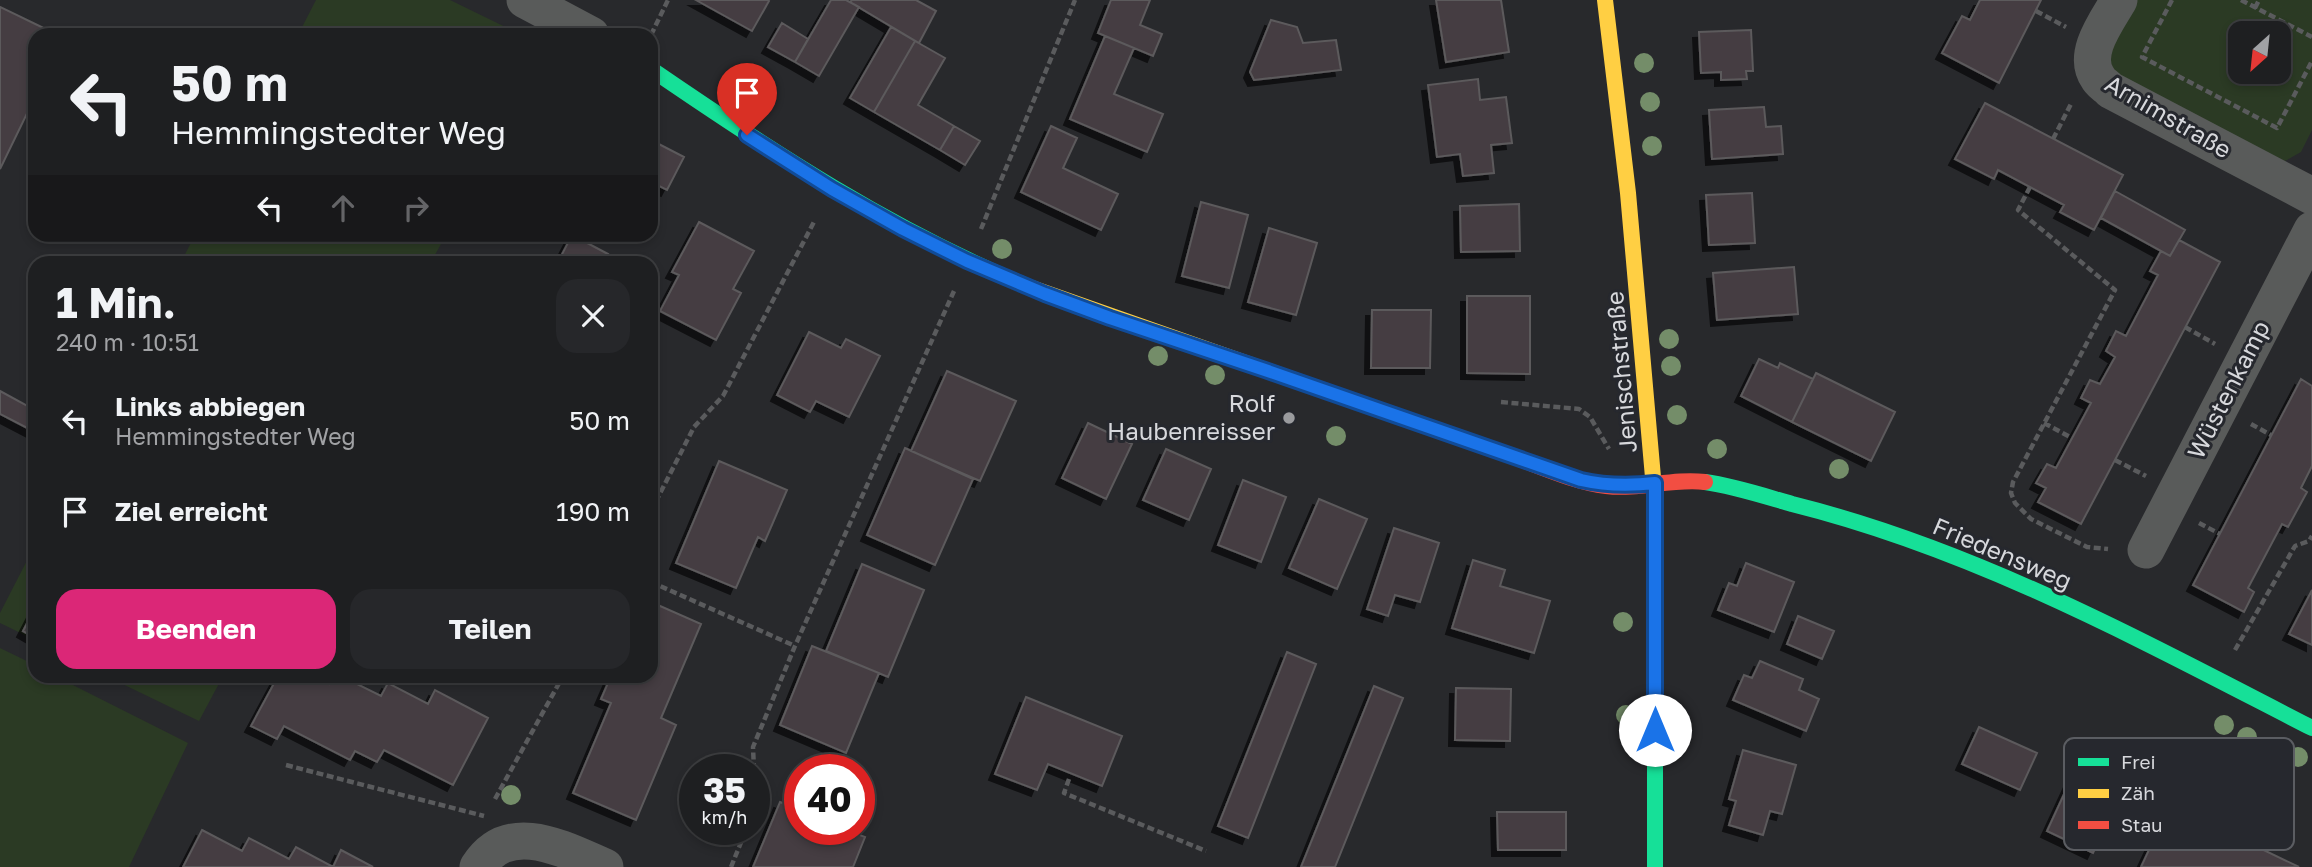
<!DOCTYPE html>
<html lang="de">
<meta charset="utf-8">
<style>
:root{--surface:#1e1f21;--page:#26272a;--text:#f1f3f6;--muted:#a1a2a5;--line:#3c3d3f;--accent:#db2777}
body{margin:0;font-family:"Golos Text",sans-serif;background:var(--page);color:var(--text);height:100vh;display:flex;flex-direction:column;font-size:26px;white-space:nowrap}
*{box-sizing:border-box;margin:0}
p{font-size:23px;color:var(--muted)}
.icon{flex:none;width:38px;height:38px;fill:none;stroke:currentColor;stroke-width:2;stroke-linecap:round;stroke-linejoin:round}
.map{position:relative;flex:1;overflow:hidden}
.details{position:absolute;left:28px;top:256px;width:630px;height:427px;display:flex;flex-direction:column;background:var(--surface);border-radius:21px;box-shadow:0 4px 10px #0003,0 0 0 2px var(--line)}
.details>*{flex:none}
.guide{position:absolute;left:28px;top:28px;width:630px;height:214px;border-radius:21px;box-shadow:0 4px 10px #0003,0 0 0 2px var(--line);background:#1e1f21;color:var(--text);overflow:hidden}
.needle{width:46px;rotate:207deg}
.tools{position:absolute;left:2228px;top:21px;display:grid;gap:14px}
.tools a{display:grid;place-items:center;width:63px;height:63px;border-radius:14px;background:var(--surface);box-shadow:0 4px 10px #0003,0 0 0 2px var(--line);font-size:35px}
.speed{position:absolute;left:679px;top:754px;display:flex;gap:14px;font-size:35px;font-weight:700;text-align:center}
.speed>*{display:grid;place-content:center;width:91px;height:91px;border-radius:50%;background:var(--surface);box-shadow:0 4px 10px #0003,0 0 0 2px var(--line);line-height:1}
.speed small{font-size:18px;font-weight:400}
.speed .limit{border:10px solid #d22;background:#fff;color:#111}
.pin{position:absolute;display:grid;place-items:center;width:60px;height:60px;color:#fff;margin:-72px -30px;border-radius:50% 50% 50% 0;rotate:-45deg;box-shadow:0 0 7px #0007}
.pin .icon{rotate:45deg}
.me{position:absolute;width:77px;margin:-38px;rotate:0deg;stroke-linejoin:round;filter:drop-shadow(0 0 5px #0008)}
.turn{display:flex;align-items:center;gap:24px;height:147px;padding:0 28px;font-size:32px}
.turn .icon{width:91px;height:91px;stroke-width:2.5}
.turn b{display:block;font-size:49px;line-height:60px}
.lanes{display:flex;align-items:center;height:66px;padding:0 28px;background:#0003;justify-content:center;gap:35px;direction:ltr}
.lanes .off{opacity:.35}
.round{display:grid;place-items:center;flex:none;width:74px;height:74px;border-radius:21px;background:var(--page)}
.head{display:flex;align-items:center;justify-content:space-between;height:119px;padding:0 28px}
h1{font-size:42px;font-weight:700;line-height:52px}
.button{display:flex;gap:14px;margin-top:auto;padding:14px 28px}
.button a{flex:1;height:80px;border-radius:21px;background:var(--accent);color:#fff;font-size:28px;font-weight:700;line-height:80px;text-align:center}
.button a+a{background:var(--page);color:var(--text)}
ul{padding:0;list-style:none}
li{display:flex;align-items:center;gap:21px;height:91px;padding:0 28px}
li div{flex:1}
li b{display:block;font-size:26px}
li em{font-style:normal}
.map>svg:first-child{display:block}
.green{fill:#2b3a24;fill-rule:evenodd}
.building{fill:#453d42;stroke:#5c5a5c;stroke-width:2;filter:url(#shadow)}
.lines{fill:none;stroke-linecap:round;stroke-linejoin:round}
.path{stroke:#5a5b5d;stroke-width:4.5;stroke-dasharray:7 3.5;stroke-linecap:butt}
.street{stroke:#595b5a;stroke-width:37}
.fast{stroke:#16e098;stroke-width:16}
.slow{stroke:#ffcf43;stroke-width:16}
.jam{stroke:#f24e42;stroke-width:16}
.tree{fill:#748d69}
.route-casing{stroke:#114b97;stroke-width:18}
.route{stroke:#1a73e8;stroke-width:12}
.poi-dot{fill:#9a9b9e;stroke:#26282e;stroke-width:2.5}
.labels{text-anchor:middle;stroke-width:6;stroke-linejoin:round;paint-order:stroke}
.street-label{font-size:24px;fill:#d7d8dc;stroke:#26282e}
.poi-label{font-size:24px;fill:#d7d8dc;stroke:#26282e;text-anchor:end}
.key{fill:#26282e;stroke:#5b5d62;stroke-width:2}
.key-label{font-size:19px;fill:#d7d8dc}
</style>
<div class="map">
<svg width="2312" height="867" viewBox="0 0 2312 867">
<defs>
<filter id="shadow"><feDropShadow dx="-6" dy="6" stdDeviation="0" flood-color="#0009"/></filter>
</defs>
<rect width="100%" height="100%" fill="#28292c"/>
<!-- green -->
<path class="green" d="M316,0H450L522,35H298Z
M2133,0H2312V130L2301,152L2285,161L2118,79L2109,60L2113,38ZM2240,33H2278V72H2240Z
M195,235V234L446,235L431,262H181Z
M35,545V640L0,623V613Z
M0,648L35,665V676H55L188,743L129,867H0Z
M106,676H223L199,721Z"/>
<!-- building -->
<path class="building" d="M696,0H768L769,1L752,31Z
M831,0H846L859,7L819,76L795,62Z
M852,0H916L936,11L919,43L850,2Z
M1111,0H1150L1140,25L1162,34L1153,56L1098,33Z
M1436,0H1501L1509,52L1446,62Z
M1980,0H2041L1999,83L1942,53L1962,16L1970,20Z
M0,7L58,35H35V97L0,169Z
M1271,20L1297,27L1303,43L1336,40L1341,70L1254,80L1250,72Z
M782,23L808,39L795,62L768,47Z
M891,27L915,41L874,112L850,98Z
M1751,30L1753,71H1746L1747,79L1721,80V72L1701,73L1699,32Z
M1105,36L1134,48L1114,94L1163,114L1147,152L1070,119Z
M915,41L945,58L918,105L954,126L940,150L874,112Z
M1478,79L1480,100L1506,97L1512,143L1491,145L1494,173L1463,176L1460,154L1437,157L1428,85Z
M1985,103L2123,175L2094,230L2060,212L2064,205L1998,170L1994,179L1955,159Z
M1764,107L1766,127L1781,126L1783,154L1712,159L1709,110Z
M954,126L980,141L965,165L940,150Z
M1051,126L1077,138L1063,168L1118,194L1101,230L1021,192Z
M651,140L684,157L667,190L651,182Z
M2115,191L2185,230L2170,256L2101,218Z
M1752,193L1755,243L1709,245L1706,195Z
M1201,202L1248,215L1229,288L1182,276Z
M1519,204L1520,251L1461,252L1460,206Z
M699,222L754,251L733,289L741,293L716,340L660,311L679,275L672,272Z
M1269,228L1317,243L1296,315L1248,302Z
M572,235L608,254L603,262H558Z
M2179,240L2220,262L2081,524L2038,502L2046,488L2036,483L2047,464L2056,468L2091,403L2081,398L2090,380L2100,384L2115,357L2106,351L2116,331L2126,336L2158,275L2150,271L2161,251L2170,256Z
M1794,267L1798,314L1717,320L1713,273Z
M1467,296H1530V374L1467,373Z
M1372,310H1431L1430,368H1371Z
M809,332L841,348L846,339L880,356L849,417L816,401L810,412L777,395Z
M1759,359L1778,368L1780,363L1813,379L1792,422L1741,396Z
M947,371L1016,401L980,481L911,451Z
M1816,373L1895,412L1871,461L1792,422Z
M2301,379L2312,386V466L2301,488L2307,492L2288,527L2282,524L2248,588L2254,592L2244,612L2193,585Z
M0,391L35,410V432L0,414Z
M1088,423L1132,444L1106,499L1062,478Z
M905,448L973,479L935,565L867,535Z
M1166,449L1211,469L1189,520L1143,500Z
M719,461L787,490L765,541L758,537L736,588L676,563Z
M1243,480L1286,497L1261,562L1218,545Z
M1319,499L1367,519L1337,589L1289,568Z
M1394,528L1439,543L1420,602L1395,595L1388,616L1367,609Z
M1473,560L1505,570L1500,586L1550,601L1534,653L1452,628Z
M1746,563L1794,582L1774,632L1718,610L1729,583L1737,586Z
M862,564L924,590L888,677L826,651Z
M2312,590V645L2289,634Z
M651,602L701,624L661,718L676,725L636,820L573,793L611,703L601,699L611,676H651Z
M35,608V638L23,631Z
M1798,616L1834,631L1822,659L1787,644Z
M812,646L879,673L846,753L780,725Z
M1287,652L1316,664L1248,838L1218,826Z
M1760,661L1803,679L1799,690L1819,699L1806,731L1733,700L1744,675L1752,678Z
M278,676H314L329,684L334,676H341L381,696L388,683L428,704L435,690L488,718L453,785L384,750L377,762L355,751L350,760L284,726L277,739L251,726Z
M1374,686L1403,698L1335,867H1301Z
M1456,688L1511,689L1510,741L1455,740Z
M1026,697L1122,736L1102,786L1048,764L1037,790L995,774Z
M1979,727L2037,753L2020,790L1962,764Z
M1743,750L1796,765L1782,814L1770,811L1763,835L1729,825L1736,801L1729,799Z
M2077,766L2124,788L2093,853L2047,831Z
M780,802L800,810V830H847L865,837L853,867H753Z
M2170,805L2299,867H2141Z
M1497,812H1566V850H1498Z
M202,830L242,851L249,838L289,859L296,847L333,867L341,850L373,867H183Z"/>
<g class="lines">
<!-- path -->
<path class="path" d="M2172,0L2142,57L2277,128L2312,61
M2241,0L2312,37
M2255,8L2259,0
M2036,11L2066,27
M651,35L668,0
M2053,139L2072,102
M2030,187L2018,210L2115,290L2013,482L2011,493L2015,503L2031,519L2087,547L2108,549
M981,229L1075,0
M2185,327L2215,344
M1501,402L1579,409L1590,417L1609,449
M2044,423L2072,438
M2251,424L2271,435
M2115,460L2146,476
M651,511L694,427L723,396L815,220
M2199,523L2220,534
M651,582L795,646
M2235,650L2295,546L2309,541L2312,536
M286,765L484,816
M754,770L753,747L795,646L954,291
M754,773V806
M1069,779L1064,793L1206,851
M495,799L563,676
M731,867L746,830"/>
<!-- street -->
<path class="street" d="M525,0L591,35
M2119,0C2107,21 2081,54 2098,78C2100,83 2107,86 2110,90L2312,196
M2146,550L2312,230
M478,867C509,818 565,850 605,867"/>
<!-- fast -->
<path class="fast" d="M651,69C772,152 893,231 1029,287
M1705,482C1734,486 1764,496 1792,504C1977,550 2144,642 2312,728
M1655,500V867"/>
<!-- slow -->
<path class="slow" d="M1605,0L1628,193L1655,500
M1029,287L1497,451"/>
<!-- jam -->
<path class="jam" d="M1497,451C1531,462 1571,482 1606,486C1639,490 1672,478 1705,482"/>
</g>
<!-- trees -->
<g class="tree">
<circle cx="1644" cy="63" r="10"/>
<circle cx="1650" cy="102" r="10"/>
<circle cx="1652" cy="146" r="10"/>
<circle cx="1002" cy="249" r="10"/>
<circle cx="1669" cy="339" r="10"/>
<circle cx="1158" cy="356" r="10"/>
<circle cx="1671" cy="366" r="10"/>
<circle cx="1215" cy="375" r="10"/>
<circle cx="1677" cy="415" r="10"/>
<circle cx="1336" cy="436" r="10"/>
<circle cx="1717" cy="449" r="10"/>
<circle cx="1839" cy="469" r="10"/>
<circle cx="1623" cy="622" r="10"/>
<circle cx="1626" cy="715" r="10"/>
<circle cx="2224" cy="725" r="10"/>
<circle cx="2247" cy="737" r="10"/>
<circle cx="2298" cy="757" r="10"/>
<circle cx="511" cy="795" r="10"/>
</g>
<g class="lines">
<defs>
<path id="route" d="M747,135L832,189L903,229L967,261L1045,294L1110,318L1265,370L1581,480C1607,486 1629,486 1655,483V730"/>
</defs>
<!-- route casing -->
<use href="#route" class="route-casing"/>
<!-- route -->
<use href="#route" class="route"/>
</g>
<!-- markers -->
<circle class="poi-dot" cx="1289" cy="418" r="7"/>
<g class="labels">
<!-- street labels -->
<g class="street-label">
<text transform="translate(2168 117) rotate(30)" y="8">Arnimstraße</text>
<text transform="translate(1622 372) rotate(-95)" y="8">Jenischstraße</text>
<text transform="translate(2229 390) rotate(-63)" y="8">Wüstenkamp</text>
<text transform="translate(2002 554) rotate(23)" y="8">Friedensweg</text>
</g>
<!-- poi labels -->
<g class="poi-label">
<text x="1275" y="412">Rolf<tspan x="1275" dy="28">Haubenreisser</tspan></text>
</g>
</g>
<!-- legend -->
<rect x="2064" y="738" width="230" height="112" rx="10" class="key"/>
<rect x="2078" y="758" width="31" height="8" fill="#16e098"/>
<rect x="2078" y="789" width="31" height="9" fill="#ffcf43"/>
<rect x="2078" y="821" width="31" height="8" fill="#f24e42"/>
<g class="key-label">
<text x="2121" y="769">Frei</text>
<text x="2121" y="800">Zäh</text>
<text x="2121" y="832">Stau</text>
</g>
</svg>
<div class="tools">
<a><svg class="needle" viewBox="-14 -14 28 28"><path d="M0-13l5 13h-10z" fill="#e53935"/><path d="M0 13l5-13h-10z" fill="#a1a2a5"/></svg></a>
</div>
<div class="speed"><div>35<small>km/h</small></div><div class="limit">40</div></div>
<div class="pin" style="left:747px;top:135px;background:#d93025"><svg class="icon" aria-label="arrive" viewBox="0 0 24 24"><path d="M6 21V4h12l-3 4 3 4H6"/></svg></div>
<svg class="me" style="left:1655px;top:730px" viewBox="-20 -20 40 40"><circle r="19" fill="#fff"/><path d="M0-13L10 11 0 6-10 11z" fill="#1a73e8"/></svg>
<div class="guide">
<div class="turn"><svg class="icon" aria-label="left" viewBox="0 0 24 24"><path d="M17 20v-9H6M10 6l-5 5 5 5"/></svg><div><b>50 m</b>Hemmingstedter Weg</div></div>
<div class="lanes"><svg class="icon" aria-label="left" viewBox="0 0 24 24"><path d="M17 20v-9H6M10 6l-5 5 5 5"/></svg><svg class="icon off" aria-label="ahead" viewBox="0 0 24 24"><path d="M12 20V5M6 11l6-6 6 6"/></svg><svg class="icon off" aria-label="right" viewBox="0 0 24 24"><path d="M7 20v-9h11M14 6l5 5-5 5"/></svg></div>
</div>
<section class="details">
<div class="head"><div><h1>1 Min.</h1><p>240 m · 10:51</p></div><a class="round"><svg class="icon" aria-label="close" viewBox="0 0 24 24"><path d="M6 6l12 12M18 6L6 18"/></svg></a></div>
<ul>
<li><svg class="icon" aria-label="left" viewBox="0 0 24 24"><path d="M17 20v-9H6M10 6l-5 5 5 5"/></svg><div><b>Links abbiegen</b><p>Hemmingstedter Weg</p></div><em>50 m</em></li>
<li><svg class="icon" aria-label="arrive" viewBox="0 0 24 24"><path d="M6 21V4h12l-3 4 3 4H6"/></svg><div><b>Ziel erreicht</b></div><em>190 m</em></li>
</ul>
<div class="button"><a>Beenden</a><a>Teilen</a></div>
</section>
</div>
